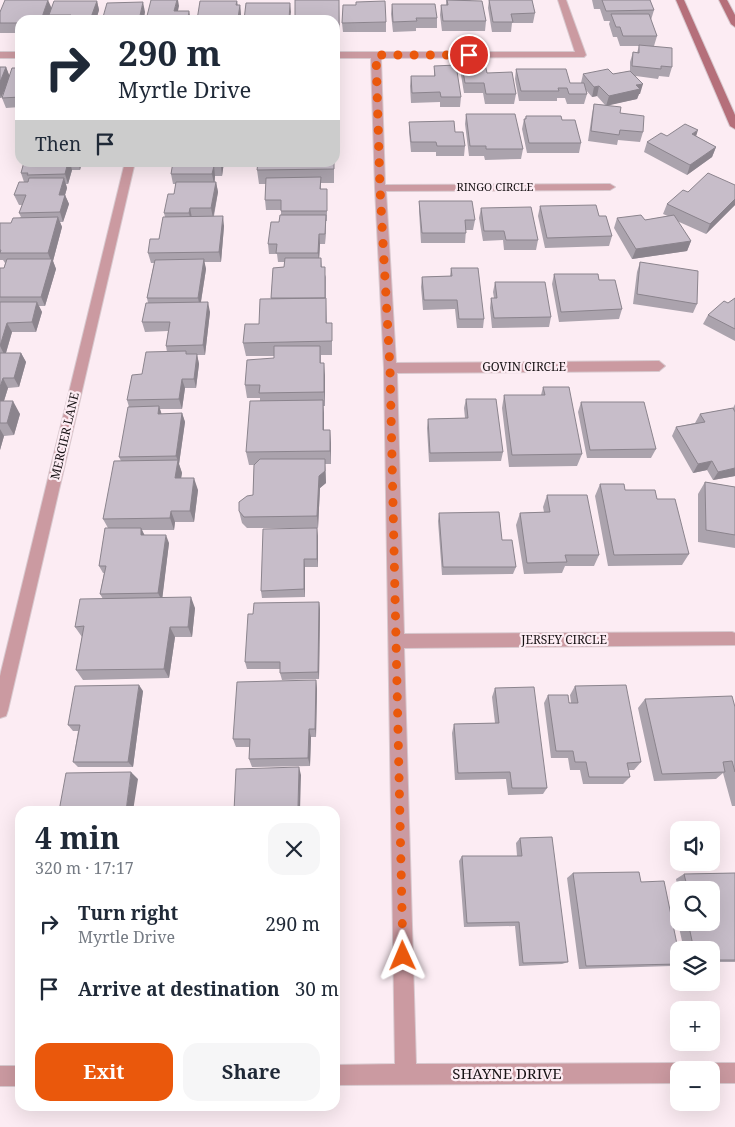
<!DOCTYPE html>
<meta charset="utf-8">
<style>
:root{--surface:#fff;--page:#f6f6f7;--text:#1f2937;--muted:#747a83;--accent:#ea580c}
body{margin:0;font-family:"Noto Serif",serif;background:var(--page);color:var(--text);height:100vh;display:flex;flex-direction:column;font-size:19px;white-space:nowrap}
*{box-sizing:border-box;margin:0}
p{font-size:16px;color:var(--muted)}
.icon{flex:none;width:28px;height:28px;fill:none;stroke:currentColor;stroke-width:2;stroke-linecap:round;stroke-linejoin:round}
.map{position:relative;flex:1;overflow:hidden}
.drawer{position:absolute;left:15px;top:806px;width:325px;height:305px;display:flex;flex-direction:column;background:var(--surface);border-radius:15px;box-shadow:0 5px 20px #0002}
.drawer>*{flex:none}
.top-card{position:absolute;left:15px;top:15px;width:325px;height:152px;border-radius:15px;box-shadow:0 5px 20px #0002;background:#fff;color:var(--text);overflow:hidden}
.buttons{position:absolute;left:670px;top:821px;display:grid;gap:10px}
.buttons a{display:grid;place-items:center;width:50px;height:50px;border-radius:10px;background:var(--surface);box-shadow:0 5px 20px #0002;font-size:25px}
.pin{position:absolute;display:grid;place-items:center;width:42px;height:42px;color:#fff;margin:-21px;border:2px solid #fff;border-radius:50%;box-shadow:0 1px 5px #0007}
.me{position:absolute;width:55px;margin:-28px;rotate:359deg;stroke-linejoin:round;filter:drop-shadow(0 0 4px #0008)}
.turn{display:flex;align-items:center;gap:18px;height:105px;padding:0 20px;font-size:22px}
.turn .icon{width:65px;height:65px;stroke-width:2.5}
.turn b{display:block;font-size:35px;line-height:42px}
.then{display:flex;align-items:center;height:48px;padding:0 20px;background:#0003;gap:10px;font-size:19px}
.round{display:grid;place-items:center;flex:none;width:52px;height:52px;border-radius:15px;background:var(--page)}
.overview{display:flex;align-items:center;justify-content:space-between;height:85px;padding:0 20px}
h1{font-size:30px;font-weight:700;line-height:38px}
.primary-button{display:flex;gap:10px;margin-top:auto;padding:10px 20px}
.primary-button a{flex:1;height:58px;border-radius:15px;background:var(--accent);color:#fff;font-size:20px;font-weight:700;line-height:58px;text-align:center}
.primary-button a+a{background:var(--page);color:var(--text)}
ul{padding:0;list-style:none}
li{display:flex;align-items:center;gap:15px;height:65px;padding:0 20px}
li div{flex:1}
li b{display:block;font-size:19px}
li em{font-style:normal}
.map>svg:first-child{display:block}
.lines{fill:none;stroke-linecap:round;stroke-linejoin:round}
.street-casing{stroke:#d8c9cf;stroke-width:2}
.secondary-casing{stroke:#d8c9cf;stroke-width:2}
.street{fill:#cb9aa1;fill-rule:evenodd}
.secondary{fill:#b56f7a;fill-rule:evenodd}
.wall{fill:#aba3ad}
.shaded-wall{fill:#8b848d}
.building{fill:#c7bdc9;stroke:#8b848d}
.route{stroke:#ea580c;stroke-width:9;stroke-dasharray:0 16.2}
.labels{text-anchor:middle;stroke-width:4.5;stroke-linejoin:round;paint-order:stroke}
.far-street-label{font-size:11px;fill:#181315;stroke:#fcecf3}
.street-label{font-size:12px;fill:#181315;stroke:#fcecf3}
.near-street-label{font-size:15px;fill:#181315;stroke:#fcecf3}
</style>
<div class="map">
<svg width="735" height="1127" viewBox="0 0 735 1127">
<rect width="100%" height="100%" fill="#fcecf3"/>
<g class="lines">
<defs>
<path id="street" d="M558,0H566L586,55L584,57L381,58L385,185L610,184L615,187L610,190L386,191L396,363L659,361L665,366L659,371L397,373L404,634L732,632L735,633V645L404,648L416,1064L679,1063L686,1066L688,1070H679V1083L335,1085V1065L395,1064L384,368L375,188L371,58H335V52H575Z
M0,52H20V58H0Z
M125,162H135L8,710L6,716L0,718V676Z
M711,1063H735V1083H711V1070H702L704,1066Z
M0,1066H20V1086H0Z"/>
<path id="secondary" d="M676,0H684L735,115V129L730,126Z
M719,0H727L735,15V27L731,24Z"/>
</defs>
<!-- street casing -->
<use href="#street" class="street-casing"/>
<!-- secondary casing -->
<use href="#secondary" class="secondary-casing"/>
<!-- street -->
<use href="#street" class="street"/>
<!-- secondary -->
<use href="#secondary" class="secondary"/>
</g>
<!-- wall -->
<path class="wall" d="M339,0L340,35H335V20Z
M446,0H470L486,21L485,31H442L440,15L441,5H446Z
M489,0H532L535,13L533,23H512L511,32H492L488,8Z
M592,0H650L654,10L651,20L657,36L654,46L672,67L669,77L659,76L658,79L636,76L640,94H639L637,99L608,105L620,113L643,132L640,142L618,140L617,145L588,141L592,114L594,104L605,105L597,96L592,97L586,90L587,94L584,104H567L565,98H557V101H519L515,79L516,69L570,83H581L583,74H613L630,71V62L633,52L637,53L639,46H620L617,37H613L609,24L610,21H604L600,9H594Z
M97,1L99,10L96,20H50L49,16L47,20H20V34V33H0V11L51,8Z
M237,1L238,5H240L241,15L240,20H197Z
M392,4L437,18V28H416V31L393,32L391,14Z
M386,22V32H343L342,23Z
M462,65L487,73L516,94L514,104H485L483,93H464L461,75Z
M335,66L338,76L337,98H335Z
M434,66L461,97L460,107H440V102L411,103L410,86L411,76H434Z
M0,67H6L9,76L20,68V107L6,108L2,98L5,90L1,98H0Z
M466,114L523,149L521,159L485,160L484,156H469L465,124Z
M526,116L562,120L581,143L579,153H527L522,129L524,119H525Z
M409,122L455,132L465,146L464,156H436V152H411L409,132Z
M20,132V148L17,140Z
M667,136H696L716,147L712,157L687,175L644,152L647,142Z
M24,162H82L80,170H72L68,184H66L67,188L65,195L69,204L63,222H60L62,227L53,261L56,269L45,306H39L42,312L36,332H12L6,353H21L26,362L19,387L8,388L4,401L20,414L14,435L4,436L0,450V268H4L5,263L3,260H0V223H11L21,217L19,213L22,205H19L14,195L24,182L21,173Z
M173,162H224L222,176H215V182H216L218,192L214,216L224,226L221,262H204L206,269L201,302L210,312L205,355H197L199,364L196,388H185L182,409H160L161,414L182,413L185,422L179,464L182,473L181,478L198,490L194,522H175L174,530H142L144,535L169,543L162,598L195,608L192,637H175L169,678L83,680L76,670L82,637L75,627L103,599L100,594L104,573H103L99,566L108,528L103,519L121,461L119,457L129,407L127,400L142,374L167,352L166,346L168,331L145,332L142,322L148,303L147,298L154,263H151L148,253L159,239L165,217L164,213L174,194L176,184H173L171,174Z
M334,162V183H321V189H327V221H326L325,244H320L319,258H321L322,267L326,277V298L327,323L332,336V355H321V363L325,376V406H323L324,430H330L331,464H325L326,483L320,488L318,528H317L318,567H305V597L262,598L261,591L316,528H247L242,523L239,511L253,495L254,465H249L246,452L260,401V398H247L245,385L274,358V356H246L243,343L259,324L271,299L273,268L284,267L285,262H278L277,254H269L268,244L279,222L281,215V210H266L265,200L266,184H259L257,170Z
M735,185V205L706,234L677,221L691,241L687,251L632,259L614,228L617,218L645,220L668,216L663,214L667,204L688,192Z
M419,201L475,220L473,230H466L465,243H421L419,211Z
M540,206L612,236L609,246L545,248L538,216Z
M481,208L538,240L536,250H504L503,240L483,241L479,218Z
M640,262L697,304L693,313L633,304L637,272Z
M451,268L484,319L483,328H457L455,309L423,310L421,287L422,277L450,276Z
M554,274L599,280L622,309L619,319L559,322L552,284Z
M495,282L551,317L549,327L492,328L490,308L491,298H494L493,292Z
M735,298V341L703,324L708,315L728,303Z
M543,387L582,454L577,466L509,467L502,408L504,395H541Z
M466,399L503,452L501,461L429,462L427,428L428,419L465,418L464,408Z
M581,402L656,449L651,458H587L578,412Z
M735,404V476L713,480L707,470L693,473L672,436L676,427L695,423L700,414L733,408Z
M705,482L735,487V548L698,542V494Z
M600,484L625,490L657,499L689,554L682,565L608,566L595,496Z
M547,495L599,555L594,566H565L562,573L524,574L516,525L520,513L544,512L543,507Z
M439,513L502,540L516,567L513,574L442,575L438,521Z
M319,602L320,610L319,679L282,680L280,673V669H247L245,662Z
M316,680L317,689L316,737H311L310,766L252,767L249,759V747H236L233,739Z
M575,686L641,762L634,770H628L630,777L623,784H583L580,770H570L568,758H551L544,703L548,695L571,703L570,695Z
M495,688L547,788L543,794L508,795L506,779L455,780L452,733L454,724L495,723L492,697Z
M143,691L133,767H78L73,762L78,731H73L68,725Z
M645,699L735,707V806H732L723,773L716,779L654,781L638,708Z
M520,838L568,962L562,964L519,966L515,926L464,927L459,861L462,856H517L516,843Z
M573,873L641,882L679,954V965L671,966L579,969L567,878Z
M735,873V962H711V950H684L676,914L679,913V922H711V890H679V895L676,879L684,874Z"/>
<!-- shaded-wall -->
<path class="shaded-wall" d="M48,0L52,9L47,20H41Z
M177,0H178L179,6L176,20L174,11Z
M97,1L99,10L96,20H90Z
M143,2L145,12L144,20H139Z
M290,3L291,12L290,20H289Z
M240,5L241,15L240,20H238Z
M189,11L191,20H188Z
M6,67L10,77L1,98L0,94V82Z
M643,84L640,94H639L637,99L606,106L609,96L636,85Z
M599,86L597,96L592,97L594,87Z
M698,130L695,140L692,134Z
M716,147L712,157L687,175L690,165Z
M68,162H70L72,170L68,184L65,174Z
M78,162H82L80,170Z
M221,162H224L222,176L221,166Z
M214,166L215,176L214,184L212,174Z
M64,178L67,188L65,195L69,204L63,222L60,212L59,195Z
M216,182L218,192L213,218L211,208Z
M735,199V205L706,234L710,224Z
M190,208L192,218L191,222L189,213Z
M326,215V225L325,244V234Z
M223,216L224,226L221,262L219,252Z
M58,217L62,227L53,261L56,269L45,306L41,297L51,261L48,253Z
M319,234L320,244L319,262L318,253Z
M691,241L687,251L632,259L636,249Z
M204,259L206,269L200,307L198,298Z
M37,302L42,312L36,332L32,322Z
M208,302L210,312L205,355L203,345Z
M7,323L12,332L5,356L0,346Z
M21,353L26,362L19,387L14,378Z
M197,354L199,364L196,388L194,379Z
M324,363L325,376V406L324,392Z
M3,378L8,388L2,407L0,404V387Z
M182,379L185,388L182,409L179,399Z
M323,400L324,413V443L323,430Z
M13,401L20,414L14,435L7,423Z
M159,406L162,415L158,414Z
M182,413L185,422L179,464L182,473L179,490L175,478L178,461L176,456Z
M0,429L4,436L0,450Z
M330,430L331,443V464L330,451Z
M325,459L326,483L320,488L318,528L317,516L319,476Z
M712,461L707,470L693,473L698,464Z
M735,468V476L713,480L718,472Z
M194,478L198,490L194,522L190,511Z
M171,511L175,522L174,530L170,518Z
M141,528L145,536L141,535Z
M317,528L318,536V567L317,559Z
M166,535L169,543L162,601L158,593Z
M304,559L305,567V597L304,589Z
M191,597L195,608L192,637L188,627Z
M319,602L320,610L319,679L318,672Z
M170,627L175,637L169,678L164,669Z
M316,680L317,689L316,737L315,729Z
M139,685L143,691L133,767L128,762Z
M309,729L311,737L310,766L308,758Z
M299,767L301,775L300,811L298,808Z
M131,772L138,779L133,811H126Z"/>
<!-- building -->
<path class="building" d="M5,0H48L41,20H20V26H17L19,23H0V12Z
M151,0H177L174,11H189L188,20H146Z
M295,0H339V25H335V20H295Z
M447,0L482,1L486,21H443L441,5H448Z
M489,0H532L535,13L511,14L513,22H493Z
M602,0H650L654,10L606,11Z
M54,1H97L90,20H69L71,15H49Z
M200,1H237L236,5H240L238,18H218L217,20H197Z
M385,1L386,22L342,23L343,5H356V2Z
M143,2L139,20H97V17H103L107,3Z
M246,3H290L289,20H244Z
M392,4H435L437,18H416L417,21L393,22Z
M611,14H649L657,36H623L620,27H616Z
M639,45L672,48V67L661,66V69L632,66L633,52L639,53Z
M485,64L487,73L512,72L516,94H486L484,83H465L462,65Z
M456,65L461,97H441L440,92L412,93L411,76H435L434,66Z
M335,66H338L337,88H335Z
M0,67H6L0,82Z
M12,68H20V97L2,98Z
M516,69H566L570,83H584L587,94H569L567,88H558L559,91H521Z
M608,69L613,74L630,71L643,84L636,85L640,89L609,96L599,86L594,87L583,74Z
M594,104L621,107L620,113L644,116L643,132L620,130L619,135L591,131Z
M466,114H515L523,149H486V146H470Z
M526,116H561L562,120H575L581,143H529L524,119H526Z
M454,121L455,132H463L465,146H437L436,142H411L409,122Z
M685,124L698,130L692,134L716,147L690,165L647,142L661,133L667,136Z
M20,132V140H17Z
M24,162H68L65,174L27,175L28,173H21Z
M173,162H221V166H214L212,174H171Z
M258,162H334V169L257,170Z
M708,173L735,185V199L710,224L667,204L683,190L688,192Z
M321,177L320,189H327V211H281V200H265L266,178Z
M29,178H64L59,195H65L60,212L19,213L26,195H14L19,182H28Z
M176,182H216L211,208H190L189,213H164L168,194H174Z
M419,201H472L475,220H465L466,233H422Z
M596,205L599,216H606L612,236L547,238L540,206Z
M531,207L538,240H506L504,231H484L481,208Z
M280,215H326L325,234H319L318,253H276L277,244H268L271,222H279Z
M641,215L645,220L674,215L691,241L636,249L617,218Z
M223,216L219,252L148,253L150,239H159L163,217Z
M58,217L48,253H0L1,250H0V223H11L13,218Z
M285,258H321V267H325V298H271L273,268L284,267Z
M7,259H52L41,297H0V268H4Z
M204,259L198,298H147L155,260Z
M640,262L698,271L697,304L637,294Z
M451,268H478L484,319H459L457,300H424L422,277L452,276Z
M554,274H598L599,280H615L622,309L561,312Z
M495,282H545L551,317L494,318L491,298H497Z
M326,298V323H332V341L243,343L245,324H259L260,299Z
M735,298V329L708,315L724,301L728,303Z
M0,302H37L32,322L7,323L0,346Z
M208,302L203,345L166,346L170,322H142L146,303Z
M274,346H320V363H324V392L259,393L260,385H245L247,360L274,358Z
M186,351V354H197L194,379H182L179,399L127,400L132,375L142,374L146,352Z
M0,353H21L14,378H3L0,387Z
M543,387H569L582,454L512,455L504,395H545Z
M466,399H496L503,452L430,453L428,419L468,418Z
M323,400V430H330V451L246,452L250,401Z
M0,401H13L7,423H0Z
M581,402H644L656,449L590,450Z
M159,406L158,414L182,413L176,456L119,457L128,407Z
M733,408L735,412V468L718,472L712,461L698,464L676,427L705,422L700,414Z
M260,459H325V471L319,476L317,516L244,517L239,511V502L247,496L253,495L254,465Z
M178,460L175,478H194L190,511H171L170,518L103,519L114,461Z
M705,482L735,487V535L706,530Z
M600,484H624L625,490H655L657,499H675L689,554L614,555Z
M547,495H587L599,555H565L567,562L527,563L520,513L550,512Z
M499,512L502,540H512L516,567H443L439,513Z
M105,528H141V535H166L158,593L100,594L106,566H99Z
M317,528V559H304V589L261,591L263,529Z
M191,597L188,627H170L164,669L76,670L84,626L75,627L80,599Z
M319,602L318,672L280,673V662H245L248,614H253L254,603Z
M316,680L315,729H309L308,758L249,759L250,739H233L237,682Z
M139,685L128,762H73L80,725H68L75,686Z
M626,685L641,762L627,763L630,777H589L586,762H575L573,751H556L548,695H568L569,703H578L575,686Z
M534,687L547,788H512L510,772L458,773L454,724L499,723L495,688Z
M732,696L735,707V772L732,761L723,762L725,772L662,774L645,699Z
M299,767L298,808H316V811H234L236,769Z
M131,772L126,811H59L66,773Z
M552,837L568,962L523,963L519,922L467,923L462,856H522L520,838Z
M639,872L641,882L664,881L679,954V964L586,966L573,873Z
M735,873V960H711V950H694L688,922H711V890H688L684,874Z"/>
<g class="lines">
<!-- route -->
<path class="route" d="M403,956L390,368L380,188L376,55H469"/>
</g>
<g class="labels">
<!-- far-street labels -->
<g class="far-street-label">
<text x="495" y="191">RINGO CIRCLE</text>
</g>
<!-- street labels -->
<g class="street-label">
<text x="524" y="371">GOVIN CIRCLE</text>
<text transform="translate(65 436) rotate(-77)" y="4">MERCIER LANE</text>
<text x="564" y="644">JERSEY CIRCLE</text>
</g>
<!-- near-street labels -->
<g class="near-street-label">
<text x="507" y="1079">SHAYNE DRIVE</text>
</g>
</g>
</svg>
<div class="buttons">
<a><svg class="icon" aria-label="sound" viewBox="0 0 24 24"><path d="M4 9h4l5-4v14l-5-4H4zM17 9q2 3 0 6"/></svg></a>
<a><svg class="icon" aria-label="search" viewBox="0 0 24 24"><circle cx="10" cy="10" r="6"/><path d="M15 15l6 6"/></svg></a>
<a><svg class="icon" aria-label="layers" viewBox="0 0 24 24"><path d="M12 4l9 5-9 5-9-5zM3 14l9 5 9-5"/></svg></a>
<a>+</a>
<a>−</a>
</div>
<div class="pin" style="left:469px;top:55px;background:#d93025"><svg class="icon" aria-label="arrive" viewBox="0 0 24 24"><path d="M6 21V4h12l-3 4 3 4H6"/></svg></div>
<svg class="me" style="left:403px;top:956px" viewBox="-20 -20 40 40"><path d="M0-17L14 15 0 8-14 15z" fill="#ea580c" stroke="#fff" stroke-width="4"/></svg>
<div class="top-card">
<div class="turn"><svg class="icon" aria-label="right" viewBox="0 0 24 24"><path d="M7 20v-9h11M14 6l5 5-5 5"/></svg><div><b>290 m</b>Myrtle Drive</div></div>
<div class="then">Then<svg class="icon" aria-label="arrive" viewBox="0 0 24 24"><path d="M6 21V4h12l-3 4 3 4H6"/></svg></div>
</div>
<section class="drawer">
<div class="overview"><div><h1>4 min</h1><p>320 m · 17:17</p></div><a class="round"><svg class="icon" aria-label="close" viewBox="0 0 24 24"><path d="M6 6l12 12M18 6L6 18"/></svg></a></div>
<ul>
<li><svg class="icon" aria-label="right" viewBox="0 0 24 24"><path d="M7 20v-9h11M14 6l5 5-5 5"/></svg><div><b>Turn right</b><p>Myrtle Drive</p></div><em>290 m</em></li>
<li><svg class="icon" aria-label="arrive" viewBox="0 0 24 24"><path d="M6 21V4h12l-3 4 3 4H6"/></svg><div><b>Arrive at destination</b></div><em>30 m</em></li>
</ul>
<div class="primary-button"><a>Exit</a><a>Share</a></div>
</section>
</div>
